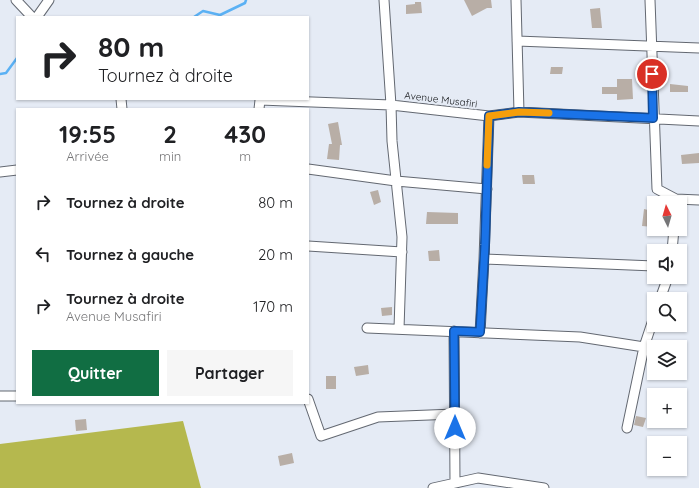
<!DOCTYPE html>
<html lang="fr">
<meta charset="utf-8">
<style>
:root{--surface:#fff;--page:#f6f6f6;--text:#202124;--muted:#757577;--accent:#116e43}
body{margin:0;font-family:Quicksand,sans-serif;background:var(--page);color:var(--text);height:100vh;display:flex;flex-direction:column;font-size:15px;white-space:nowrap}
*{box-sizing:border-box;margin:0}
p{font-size:13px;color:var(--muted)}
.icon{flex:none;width:22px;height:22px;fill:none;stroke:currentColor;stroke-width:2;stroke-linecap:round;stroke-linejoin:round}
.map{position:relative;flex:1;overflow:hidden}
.side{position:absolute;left:16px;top:108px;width:293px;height:296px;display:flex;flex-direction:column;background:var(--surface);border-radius:0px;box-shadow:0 1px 3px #0004}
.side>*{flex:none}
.hud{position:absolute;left:16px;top:16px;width:293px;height:84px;border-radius:0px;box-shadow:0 1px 3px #0004;background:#fff;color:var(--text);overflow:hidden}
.needle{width:26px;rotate:355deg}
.controls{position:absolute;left:647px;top:196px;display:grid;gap:8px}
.controls a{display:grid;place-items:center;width:40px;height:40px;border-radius:0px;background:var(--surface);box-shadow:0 1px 3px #0004;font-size:20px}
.pin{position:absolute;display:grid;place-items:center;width:34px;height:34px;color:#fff;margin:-17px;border:2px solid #fff;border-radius:50%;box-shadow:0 1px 4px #0007}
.me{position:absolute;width:44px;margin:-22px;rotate:0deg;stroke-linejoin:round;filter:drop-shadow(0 0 3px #0008)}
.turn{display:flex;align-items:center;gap:14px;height:84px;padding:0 16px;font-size:18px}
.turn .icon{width:52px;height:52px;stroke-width:2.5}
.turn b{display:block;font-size:28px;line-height:34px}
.eta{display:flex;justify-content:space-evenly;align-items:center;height:68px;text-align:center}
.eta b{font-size:24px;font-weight:700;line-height:28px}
.button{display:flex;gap:8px;margin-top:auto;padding:8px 16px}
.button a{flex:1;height:46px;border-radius:0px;background:var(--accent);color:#fff;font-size:16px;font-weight:700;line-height:46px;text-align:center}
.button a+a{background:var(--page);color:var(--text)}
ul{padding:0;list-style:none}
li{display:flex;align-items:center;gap:12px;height:52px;padding:0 16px}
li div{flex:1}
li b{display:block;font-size:15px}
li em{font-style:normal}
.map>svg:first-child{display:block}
.forest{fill:#b5b84e}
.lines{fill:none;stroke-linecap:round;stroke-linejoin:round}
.stream{stroke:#5bb1f4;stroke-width:2.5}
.building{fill:#b8aea6}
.street-casing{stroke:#636871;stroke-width:11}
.street{stroke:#fff;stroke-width:9}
.route-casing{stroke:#114b97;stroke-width:10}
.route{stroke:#1a73e8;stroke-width:7}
.slow{stroke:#f59e0b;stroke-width:7}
.labels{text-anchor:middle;stroke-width:4;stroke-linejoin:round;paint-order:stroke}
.street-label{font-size:10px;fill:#141619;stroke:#e5ebf5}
</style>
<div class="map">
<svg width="699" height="488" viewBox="0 0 699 488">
<rect width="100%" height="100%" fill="#e5ebf5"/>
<!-- forest -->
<path class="forest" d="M183,421L201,488H0V444Z"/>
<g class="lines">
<!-- stream -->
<path class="stream" d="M194,17L203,11L220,15L245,3L246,0
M0,74L6,73L17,58"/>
</g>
<!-- building -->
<path class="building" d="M464,0H491L492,8H487L472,16Z
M415,2H421L422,13L406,14V5L415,4Z
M600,8L602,28H592L590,9Z
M551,67H563L562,74H550Z
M617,79H632L633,99L617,100V94H602V87H617Z
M670,84L688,86V92H670Z
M338,122L342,145H340L339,160L327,159L329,144H332L328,124Z
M699,153V163L682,164L681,155Z
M522,175H534L535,184H523Z
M378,190L381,202L374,205L370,192Z
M650,197H654V227L642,226L644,209L648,210Z
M427,212L458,213V224H426Z
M439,250L440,261H429L428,251Z
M392,307V315L382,316L381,308Z
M368,365L369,374L356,376L354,367Z
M326,376H336V389H326Z
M636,416L646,418L643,427L634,425Z
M86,419L87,430L76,431L75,420Z
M292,453L294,463L280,466L278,456Z"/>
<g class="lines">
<defs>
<path id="street" d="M16,0L32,17
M384,0L391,105L392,141L402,237L399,329
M516,0L519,112
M650,0L657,189L676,199V203
M37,17L49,0
M517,41L699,48
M121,99L122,109
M259,109L260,100L391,105L489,116L519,112L699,121
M308,169L396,181L487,189
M0,172L17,170
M676,199L699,200
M308,246L402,252
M672,251L674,229
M484,259L654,266
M660,299L668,277
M367,328L580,337L644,347
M454,331L455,483
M480,333L484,259L489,116
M0,396H17
M308,399L321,436L378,417L455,414
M627,428L644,347L654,317
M433,488L478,478L544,488"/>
</defs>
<!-- street casing -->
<use href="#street" class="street-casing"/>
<!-- street -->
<use href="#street" class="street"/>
</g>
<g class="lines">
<defs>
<path id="route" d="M455,428L454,331L480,332L485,245L489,116L519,112L653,118L652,74"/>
</defs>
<!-- route casing -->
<use href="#route" class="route-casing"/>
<!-- route -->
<use href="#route" class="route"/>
<!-- slow -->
<path class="slow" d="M487,165L489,116L519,112L549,113"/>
</g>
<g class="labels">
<!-- street labels -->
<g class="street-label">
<text transform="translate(441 99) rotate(7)" y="4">Avenue Musafiri</text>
</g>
</g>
</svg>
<div class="controls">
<a><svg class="needle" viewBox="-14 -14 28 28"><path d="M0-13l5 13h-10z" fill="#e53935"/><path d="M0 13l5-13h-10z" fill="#757577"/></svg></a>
<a><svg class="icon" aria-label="sound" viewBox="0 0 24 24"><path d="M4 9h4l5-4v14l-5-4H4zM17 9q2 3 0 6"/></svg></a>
<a><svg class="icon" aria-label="search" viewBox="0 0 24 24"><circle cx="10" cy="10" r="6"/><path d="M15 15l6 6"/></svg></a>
<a><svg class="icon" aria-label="layers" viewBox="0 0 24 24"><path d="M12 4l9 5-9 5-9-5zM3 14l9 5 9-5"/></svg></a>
<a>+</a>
<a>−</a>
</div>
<div class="pin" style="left:652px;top:74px;background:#d93025"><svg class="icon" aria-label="arrive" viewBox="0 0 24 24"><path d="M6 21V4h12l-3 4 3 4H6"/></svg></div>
<svg class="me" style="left:455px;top:428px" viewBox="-20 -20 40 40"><circle r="19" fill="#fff"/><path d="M0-13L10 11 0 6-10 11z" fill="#1a73e8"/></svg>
<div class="hud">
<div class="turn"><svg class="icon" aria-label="right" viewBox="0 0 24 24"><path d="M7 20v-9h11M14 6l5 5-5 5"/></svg><div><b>80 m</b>Tournez à droite</div></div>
</div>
<section class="side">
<div class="eta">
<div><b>19:55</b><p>Arrivée</p></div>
<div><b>2</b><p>min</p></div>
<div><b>430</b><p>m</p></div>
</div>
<ul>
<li><svg class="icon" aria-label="right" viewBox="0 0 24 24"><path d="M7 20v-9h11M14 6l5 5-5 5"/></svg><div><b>Tournez à droite</b></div><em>80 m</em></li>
<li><svg class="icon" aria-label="left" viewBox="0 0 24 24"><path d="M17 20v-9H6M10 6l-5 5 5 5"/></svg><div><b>Tournez à gauche</b></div><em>20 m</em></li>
<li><svg class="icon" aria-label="right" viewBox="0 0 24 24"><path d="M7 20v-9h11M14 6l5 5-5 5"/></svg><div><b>Tournez à droite</b><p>Avenue Musafiri</p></div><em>170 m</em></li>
</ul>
<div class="button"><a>Quitter</a><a>Partager</a></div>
</section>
</div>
